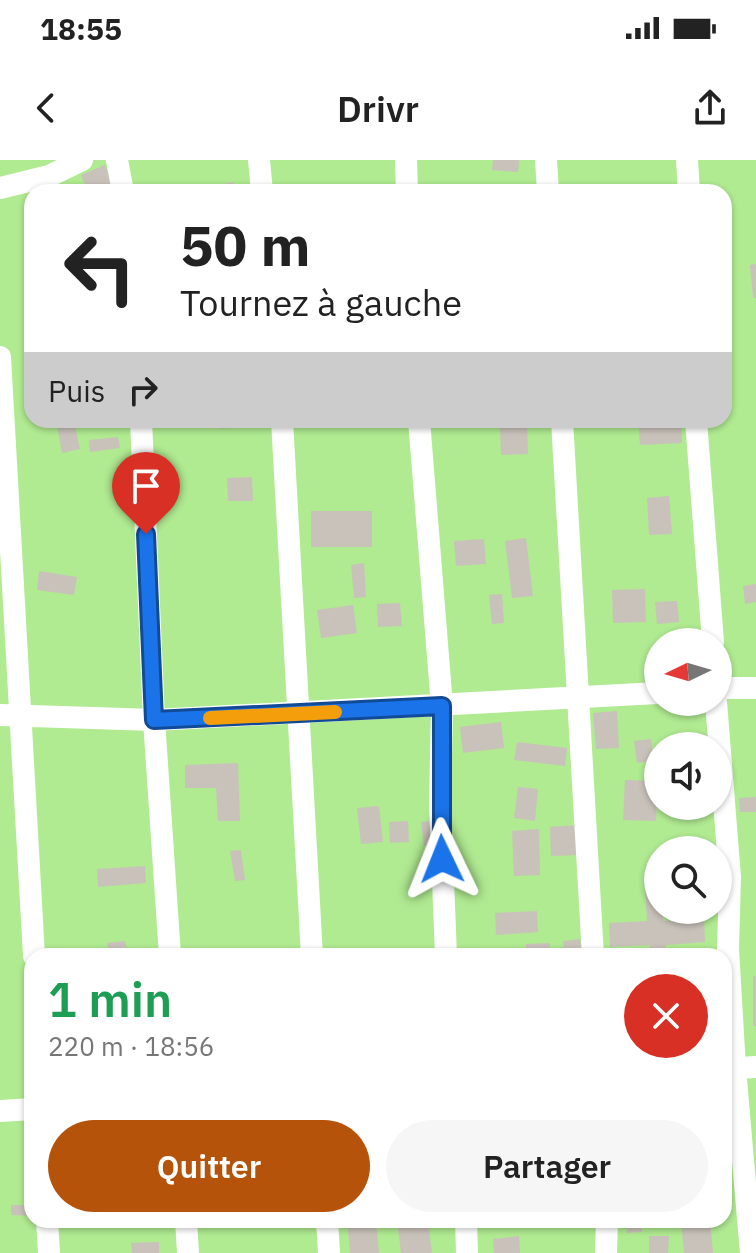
<!DOCTYPE html>
<html lang="fr">
<meta charset="utf-8">
<style>
:root{--surface:#fff;--page:#f6f6f6;--text:#222;--muted:#767676;--accent:#b45309}
body{margin:0;font-family:"IBM Plex Sans",sans-serif;background:var(--page);color:var(--text);height:100vh;display:flex;flex-direction:column;font-size:30px;white-space:nowrap}
*{box-sizing:border-box;margin:0}
p{font-size:26px;color:var(--muted)}
.icon{flex:none;width:44px;height:44px;fill:none;stroke:currentColor;stroke-width:2;stroke-linecap:round;stroke-linejoin:round}
.map{position:relative;flex:1;overflow:hidden}
.panel{position:absolute;left:24px;top:788px;width:708px;height:280px;display:flex;flex-direction:column;background:var(--surface);border-radius:24px;box-shadow:0 2px 6px #0004}
.panel>*{flex:none}
.top-card{position:absolute;left:24px;top:24px;width:708px;height:244px;border-radius:24px;box-shadow:0 2px 6px #0004;background:#fff;color:var(--text);overflow:hidden}
.needle{width:52px;rotate:265deg}
.tools{position:absolute;left:644px;top:468px;display:grid;gap:16px}
.tools a{display:grid;place-items:center;width:88px;height:88px;border-radius:50%;background:var(--surface);box-shadow:0 2px 6px #0004;font-size:40px}
.pin{position:absolute;display:grid;place-items:center;width:68px;height:68px;color:#fff;margin:-82px -34px;border-radius:50% 50% 50% 0;rotate:-45deg;box-shadow:0 0 8px #0007}
.pin .icon{rotate:45deg}
.me{position:absolute;width:88px;margin:-44px;rotate:358deg;stroke-linejoin:round;filter:drop-shadow(0 0 6px #0008)}
.turn{display:flex;align-items:center;gap:28px;height:168px;padding:0 24px;font-size:36px}
.turn .icon{width:104px;height:104px;stroke-width:2.5}
.turn b{display:block;font-size:56px;line-height:68px}
.then{display:flex;align-items:center;height:76px;padding:0 24px;background:#0003;gap:16px;font-size:30px}
.round{display:grid;place-items:center;flex:none;width:84px;height:84px;border-radius:42px;background:var(--page)}
.overview{display:flex;align-items:center;justify-content:space-between;height:136px;padding:0 24px}
h1{font-size:48px;font-weight:600;line-height:60px;color:#1e9e55}
.button{display:flex;gap:16px;margin-top:auto;padding:16px 24px}
.button a{flex:1;height:92px;border-radius:48px;background:var(--accent);color:#fff;font-size:32px;font-weight:600;line-height:92px;text-align:center}
.button a+a{background:var(--page);color:var(--text)}
.status{display:flex;justify-content:space-between;align-items:center;height:56px;padding:0 40px;background:var(--surface);direction:ltr}
.status svg{height:22px;fill:currentColor}
header{display:flex;justify-content:space-between;align-items:center;height:104px;padding:0 24px;background:var(--surface);font-size:36px;font-weight:600}
.map>svg:first-child{display:block}
.green{fill:#b0ea91;fill-rule:evenodd}
.building{fill:#c9c2ba}
.lines{fill:none;stroke-linecap:round;stroke-linejoin:round}
.minor{stroke:#fff;stroke-width:22}
.route-casing{stroke:#114b97;stroke-width:20}
.route{stroke:#1a73e8;stroke-width:14}
.slow{stroke:#f59e0b;stroke-width:14}
</style>
<div class="status"><b>18:55</b><svg viewBox="0 0 49 12"><path d="M0 12V9h3v3zM5 12V6h3v6zM10 12V3h3v9zM15 12V0h3v12zM26 1h20v11H26zM47 4h2v5h-2z"/></svg></div>
<header><svg class="icon" aria-label="back" viewBox="0 0 24 24"><path d="M15 5l-7 7 7 7"/></svg>Drivr<svg class="icon" aria-label="share" viewBox="0 0 24 24"><path d="M12 15V3M7 8l5-5 5 5M5 13v7h14v-7"/></svg></header>
<div class="map">
<svg width="756" height="1093" viewBox="0 0 756 1093">
<rect width="100%" height="100%" fill="#eee5da"/>
<!-- green -->
<path class="green" d="M0,0H756V1093H0ZM32,32H724V260H32ZM658,482H718V542H658ZM658,586H718V646H658ZM658,690H718V750H658ZM32,796H724V1060H32Z"/>
<!-- building -->
<path class="building" d="M493,0H519L518,12L492,10Z
M105,5L115,30L88,32L81,15Z
M233,22L236,32H204L203,29Z
M61,26L62,32H36V30Z
M526,28V32H504V29Z
M756,104V138H753L750,105Z
M220,260H244L245,265L221,269Z
M638,260H681L682,283L640,285Z
M74,262L80,289L62,293L57,266Z
M527,266L528,294L501,295L500,267Z
M118,277L120,288L90,292L89,280Z
M252,317L253,341H228L227,318Z
M669,336L672,374L649,375L647,338Z
M311,351H372V387H311Z
M526,378L533,436L512,438L505,381Z
M484,379L486,404L456,406L454,381Z
M364,403L366,437L354,438L351,405Z
M39,411L77,417L74,435L37,430Z
M756,424V442L745,444L743,426Z
M645,429L646,462L613,463L612,430Z
M502,434L504,463L492,464L489,435Z
M677,441L679,462L657,464L655,442Z
M400,443L402,466L378,467L377,444Z
M353,445L357,473L321,478L317,450Z
M617,551L619,588L596,589L593,553Z
M501,562L504,588L463,593L460,567Z
M705,574L706,586H668L667,578Z
M651,579L654,601L637,603L634,581Z
M517,582L567,588L565,606L514,600Z
M238,603L240,661H218L216,628H185V605Z
M625,620L658,621L656,661L623,660Z
M518,627L538,629L535,661L514,658Z
M756,637V652H740L739,638Z
M379,646L383,682L361,684L357,648Z
M408,661L409,682L390,683L389,662Z
M429,661L433,685L424,686L421,662Z
M576,665L578,695L551,696L550,667Z
M539,669L540,715L514,716L512,671Z
M241,690L245,720L235,721L230,691Z
M145,706L146,723L98,727L97,709Z
M658,726V750H663V761L704,758L705,782L666,785V796H650V785L610,787L609,763L647,761L645,727Z
M537,751L538,772L496,775L495,753Z
M580,779L582,796H564L563,781Z
M125,781L128,796H109L107,783Z
M550,783V796H526V784Z
M753,816H756V866H753Z
M11,1045H32V1056L11,1055Z
M347,1060H376L379,1093H350Z
M397,1060H428L432,1093H401Z
M626,1060H641L642,1072L627,1073Z
M681,1060H710L713,1093H684Z
M519,1076L520,1093H494L493,1079Z
M649,1076H669L668,1093H649Z
M159,1082V1093H132L131,1083Z"/>
<g class="lines">
<!-- minor -->
<path class="minor" d="M117,0L123,32
M259,0L262,32
M406,0L407,32
M546,0L548,32
M687,0L689,32
M0,28L49,16L82,0
M0,197L34,796
M141,260L154,560L170,796
M282,260L312,796
M419,260L442,546L440,645L446,796
M562,260L593,796
M696,260L713,482
M718,528H756
M716,542L730,717L728,789L735,908L751,1093
M0,555L154,560L658,533
M724,909L756,907
M0,951L32,949
M47,1060L49,1093
M186,1060L188,1093
M327,1060L329,1093
M466,1060L467,1093
M606,1093L607,1060"/>
</g>
<g class="lines">
<defs>
<path id="route" d="M146,374L154,560L442,546V699"/>
</defs>
<!-- route casing -->
<use href="#route" class="route-casing"/>
<!-- route -->
<use href="#route" class="route"/>
<!-- slow -->
<path class="slow" d="M210,558L335,552"/>
</g>
</svg>
<div class="tools">
<a><svg class="needle" viewBox="-14 -14 28 28"><path d="M0-13l5 13h-10z" fill="#e53935"/><path d="M0 13l5-13h-10z" fill="#767676"/></svg></a>
<a><svg class="icon" aria-label="sound" viewBox="0 0 24 24"><path d="M4 9h4l5-4v14l-5-4H4zM17 9q2 3 0 6"/></svg></a>
<a><svg class="icon" aria-label="search" viewBox="0 0 24 24"><circle cx="10" cy="10" r="6"/><path d="M15 15l6 6"/></svg></a>
</div>
<div class="pin" style="left:146px;top:374px;background:#d93025"><svg class="icon" aria-label="arrive" viewBox="0 0 24 24"><path d="M6 21V4h12l-3 4 3 4H6"/></svg></div>
<svg class="me" style="left:442px;top:699px" viewBox="-20 -20 40 40"><path d="M0-17L14 15 0 8-14 15z" fill="#1a73e8" stroke="#fff" stroke-width="4"/></svg>
<div class="top-card">
<div class="turn"><svg class="icon" aria-label="left" viewBox="0 0 24 24"><path d="M17 20v-9H6M10 6l-5 5 5 5"/></svg><div><b>50 m</b>Tournez à gauche</div></div>
<div class="then">Puis<svg class="icon" aria-label="right" viewBox="0 0 24 24"><path d="M7 20v-9h11M14 6l5 5-5 5"/></svg></div>
</div>
<section class="panel">
<div class="overview"><div><h1>1 min</h1><p>220 m · 18:56</p></div><a class="round" style="background:#d93025;color:#fff"><svg class="icon" aria-label="close" viewBox="0 0 24 24"><path d="M6 6l12 12M18 6L6 18"/></svg></a></div>
<div class="button"><a>Quitter</a><a>Partager</a></div>
</section>
</div>
